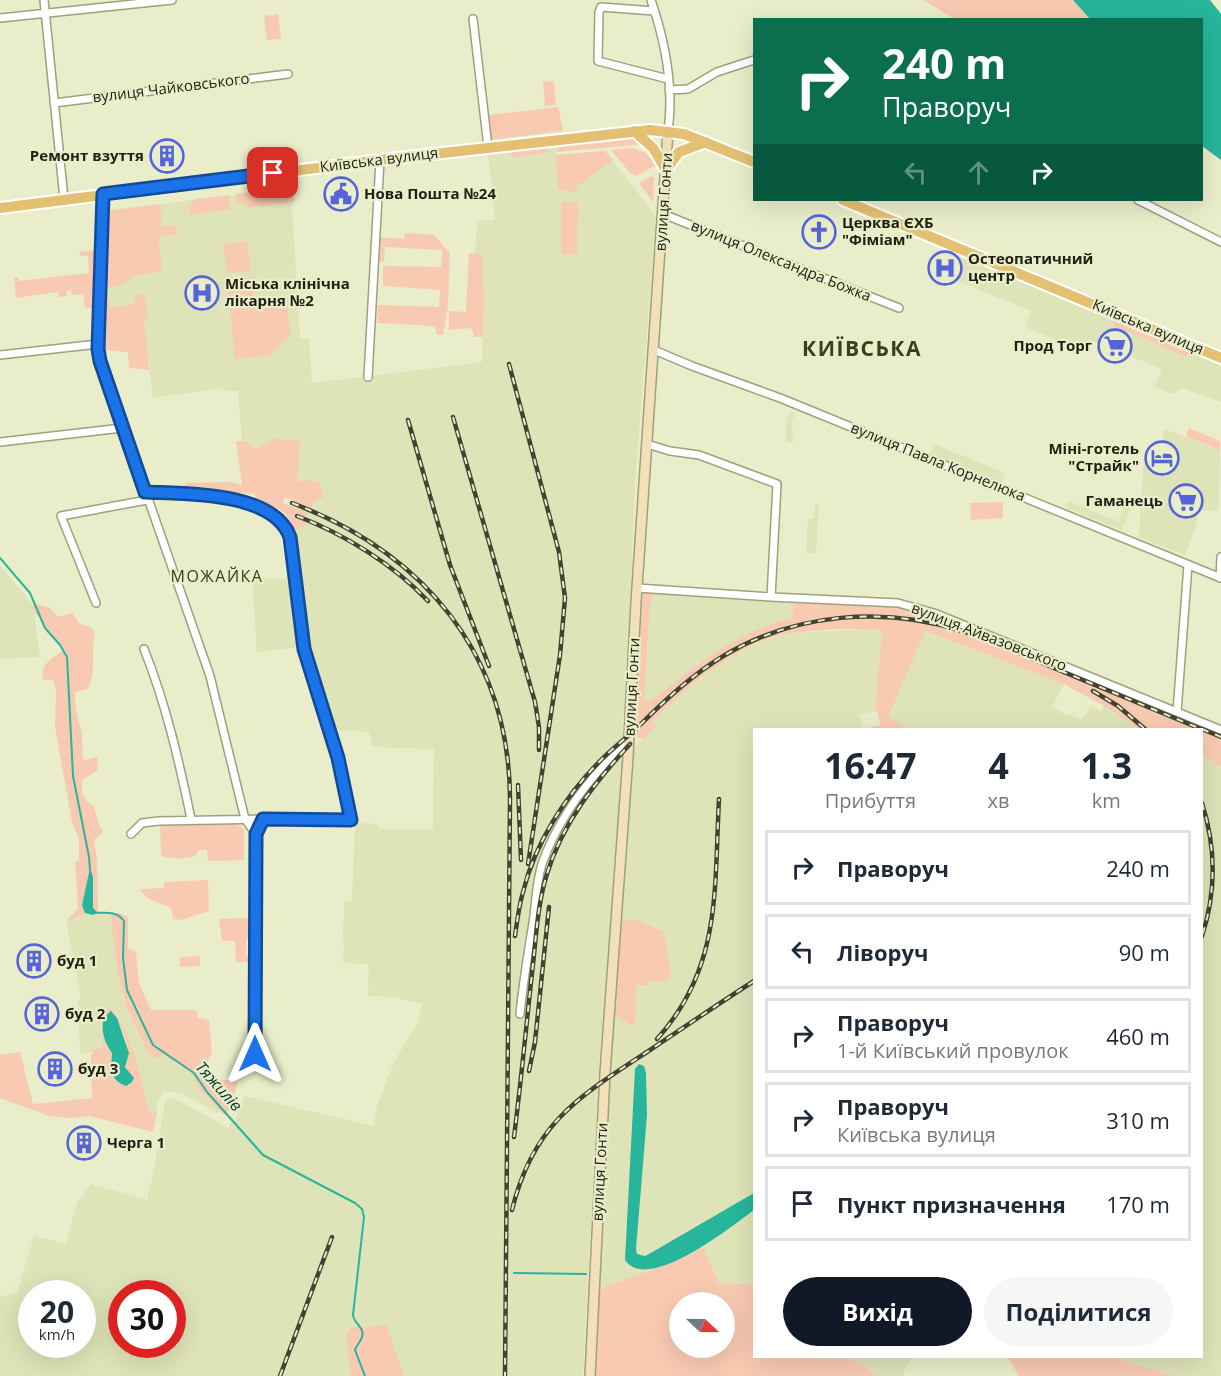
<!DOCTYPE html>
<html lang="uk">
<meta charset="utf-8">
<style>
:root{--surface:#fff;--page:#f6f6f7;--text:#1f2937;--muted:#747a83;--line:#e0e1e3;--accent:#111827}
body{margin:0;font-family:"Open Sans",sans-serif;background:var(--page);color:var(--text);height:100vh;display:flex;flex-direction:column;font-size:22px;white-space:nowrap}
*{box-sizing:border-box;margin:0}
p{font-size:20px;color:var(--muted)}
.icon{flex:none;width:33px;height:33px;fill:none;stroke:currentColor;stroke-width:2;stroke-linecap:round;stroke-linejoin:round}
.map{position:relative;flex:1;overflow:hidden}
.sheet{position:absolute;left:753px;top:728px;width:450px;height:630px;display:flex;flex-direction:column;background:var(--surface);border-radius:0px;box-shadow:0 6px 24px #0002}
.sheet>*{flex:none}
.top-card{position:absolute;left:753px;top:18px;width:450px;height:183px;border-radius:0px;box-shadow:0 6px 24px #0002;background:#0b6e4f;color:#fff;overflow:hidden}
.needle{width:39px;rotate:112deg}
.buttons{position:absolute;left:669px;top:1292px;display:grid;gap:12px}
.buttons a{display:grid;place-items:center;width:66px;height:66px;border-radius:50%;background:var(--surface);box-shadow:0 6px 24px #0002;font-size:30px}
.speed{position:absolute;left:18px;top:1280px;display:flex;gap:12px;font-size:30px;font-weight:700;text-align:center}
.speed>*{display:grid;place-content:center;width:78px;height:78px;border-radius:50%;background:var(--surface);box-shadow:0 6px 24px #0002;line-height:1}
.speed small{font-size:15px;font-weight:400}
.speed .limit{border:9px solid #d22;background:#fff;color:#111}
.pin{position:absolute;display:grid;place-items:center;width:51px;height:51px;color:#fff;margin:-26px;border-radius:12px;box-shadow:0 3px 9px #0006}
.me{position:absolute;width:66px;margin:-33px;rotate:0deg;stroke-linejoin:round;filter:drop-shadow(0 0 4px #0008)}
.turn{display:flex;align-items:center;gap:21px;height:126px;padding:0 30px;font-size:27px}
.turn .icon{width:78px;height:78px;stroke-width:2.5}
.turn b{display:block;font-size:42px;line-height:51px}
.lanes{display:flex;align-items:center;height:57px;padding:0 30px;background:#0003;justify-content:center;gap:30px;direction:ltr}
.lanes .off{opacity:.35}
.eta{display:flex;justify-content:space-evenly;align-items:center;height:102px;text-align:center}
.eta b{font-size:36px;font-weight:700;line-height:42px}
.action{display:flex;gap:12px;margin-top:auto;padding:12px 30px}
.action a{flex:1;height:69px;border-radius:36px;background:var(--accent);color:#fff;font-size:24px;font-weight:700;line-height:69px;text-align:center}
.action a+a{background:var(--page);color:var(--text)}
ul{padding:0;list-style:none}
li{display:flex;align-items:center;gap:18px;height:75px;margin:0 12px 9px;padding:0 18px;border:3px solid var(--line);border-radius:0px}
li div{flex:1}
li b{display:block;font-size:22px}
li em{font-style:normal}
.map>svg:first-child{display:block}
.built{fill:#dee3b8;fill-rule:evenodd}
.green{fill:#f9cab2;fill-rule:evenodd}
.water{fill:#27b59c}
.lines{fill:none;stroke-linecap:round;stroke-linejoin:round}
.stream{stroke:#27b59c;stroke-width:2}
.street-casing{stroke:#9da17e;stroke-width:10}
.secondary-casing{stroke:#9da17e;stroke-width:12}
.primary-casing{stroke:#fff;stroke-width:14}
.street{stroke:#fff;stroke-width:7}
.secondary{stroke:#f1e0b8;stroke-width:9}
.primary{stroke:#e3c072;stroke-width:10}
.rail-casing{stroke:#424432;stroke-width:4.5}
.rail{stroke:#e9edc9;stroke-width:2;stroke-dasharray:7;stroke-linecap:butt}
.route-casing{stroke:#114b97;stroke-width:15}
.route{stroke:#1a73e8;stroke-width:10}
.labels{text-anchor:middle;stroke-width:4.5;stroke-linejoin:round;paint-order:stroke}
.street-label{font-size:15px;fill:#1f2012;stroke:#e9edc9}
.poi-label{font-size:15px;font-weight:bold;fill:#1f2012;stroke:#e9edc9;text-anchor:start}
.neighbourhood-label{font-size:16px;letter-spacing:1.5px;fill:#3b3d1f;stroke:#e9edc9}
.water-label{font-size:16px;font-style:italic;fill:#003d32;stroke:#e9edc9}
.district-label{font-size:21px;font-weight:bold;letter-spacing:1.5px;fill:#3b3d1f;stroke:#e9edc9}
</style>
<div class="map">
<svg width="1221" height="1376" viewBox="0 0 1221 1376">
<rect width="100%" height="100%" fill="#e9edc9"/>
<!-- built -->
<path class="built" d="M556,146L557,155L605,151L656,216L635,483L625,714L622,721L624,758L599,1067L583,1376H0V1297L17,1293L34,1236L66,1244L77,1203L91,1184L147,1200L154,1170L165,1101L172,1097L228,1128L232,1121L234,1122L245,1096L374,1126L377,1106L394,1062L417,1024L423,1004L392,997L368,996L369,964L343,963L344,942L342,941L345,901H352L355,823L377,824L380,829L433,830L434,749L390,748L377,746L372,747L369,732L333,729L310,649L293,530L300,441L275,438L255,450L246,441H242L238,391H224L223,388L153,398L148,358L127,352L105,350L108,210L291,189L300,338L309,339L312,383L482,362L484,289L473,287L477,221L495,220L488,154ZM32,1293H82V1344H32ZM122,1293H172V1344H122Z
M945,248L1221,364V402L1182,388L1173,394L1155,387L1162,369L1092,340L1086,353L1025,327L1031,311L936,272Z
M790,412H795L794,418L792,419L793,442H786V418L789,416Z
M1164,429L1220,450L1219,511L1199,510L1196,526L1185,555L1139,537L1143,469L1148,447L1160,451Z
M934,444L1005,473L1001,483L930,454Z
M1068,501L1118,521L1125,506L1131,509L1122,530L1066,508Z
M815,504H819L816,553H806L808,519H814Z
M0,565L33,605L40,657L0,659Z
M252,578L290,579L299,647L257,652Z
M658,592L793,603V618L775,623L718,651L698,664L652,700L644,701L650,602L651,598Z
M847,630L882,631L875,711L859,715L862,729H754V1193L675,1240L649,1254L640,1256L649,1270L634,1276L680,1347H724L751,1376H599L633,1277L594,1291L629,753L655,726L652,722L672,701L716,667L736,654L763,641L789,633Z
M924,631L1064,684L1052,707L1068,716L1070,714L1079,719H1083L1091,705L1101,711L1104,706L1139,729H907L888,717Z
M1202,754L1221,767V1376H1174L1109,1356H1202Z
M89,913L93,915L110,913L118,975L127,1008L147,1052L161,1054L191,1073L200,1090L220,1111L218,1113L181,1093L164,1091L157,1103V1113L150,1115L130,1041L118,1017L111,1008L103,1012V1047L96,1049L94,1052L80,1053L78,1001L81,997L66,921Z
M754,1210V1284L719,1283L703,1247Z
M840,1356H912L902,1376H876L863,1364Z"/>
<!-- green -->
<path class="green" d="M924,0H1073L1090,19H954Z
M278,14L281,39L267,40L264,16Z
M554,81L556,105L545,106L543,82Z
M558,107L563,131L490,140L487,115Z
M629,137L639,139L645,144L556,152L561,145Z
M549,147V152L511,158L513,151Z
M633,148L646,153L656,165L637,176L631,174L611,150Z
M605,151L613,160L577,186L576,192L558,189L556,155Z
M651,176L654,177L653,202L639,183Z
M293,186L294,202L248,208L247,205L237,203L236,194Z
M229,195L230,209L190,215L189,207L195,199Z
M561,202H578L577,254L561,255Z
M160,204L162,226L176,225L177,234L158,237L162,271L132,276V279L126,281V284L107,288L109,211Z
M405,233L434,235L450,253L448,306L443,335H437L435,327L419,325L377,323L378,305L439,307L440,290L383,286V266L441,267L442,250L385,247L384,262L378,261L379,237L404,239Z
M247,241L251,271L227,273L223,244Z
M99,250L97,307L85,308L83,294L72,295L71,290L66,291L67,296L58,297V292L16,298L14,278L18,277L19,281L89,273L88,256H80L79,252Z
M469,253L482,254V288H484L483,337H474L472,328L449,330V311L466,312Z
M252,277L254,302L287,298L290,335L269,356L235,359L227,279Z
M141,294L142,296H145L148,319L144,320L149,370L129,368L128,352L105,350L106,298H109L110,308L135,304L134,295Z
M1111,319L1190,352L1185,356L1117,327Z
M1189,428L1220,441V450L1186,436Z
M275,438L300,441L297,482L308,480L319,482L324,497L314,501L312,508L284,497L283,503L307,512L305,527L293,530C287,508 277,508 257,501L255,494L185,489V483L230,482L242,485L236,441H246L255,450Z
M1003,502V518L971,520L970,503Z
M643,591L658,592L651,598L650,602L644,701L652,700C694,667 739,629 793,618V598L914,606L1221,730V767L1202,754V729H1139L1104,706L1064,684L925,631L888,717L907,729H863L881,725L877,711H875L882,631C853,628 819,629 790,633C742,640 684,688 652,722L656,726L643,739L637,737L634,733Z
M36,604L49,607L58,617L72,613L80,624L91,627L95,632C90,652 97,671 88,689L75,692C75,707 77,716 81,730C83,739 82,750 83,760L97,757L98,770L82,780V792L87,802L94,806L98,822L103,832L94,840L97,860L98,913L93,915L89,913L66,921L78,909L75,862L79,860V839L72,822L55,727L56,691L53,680H44C38,665 52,659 63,650L31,607Z
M237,821L238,825L244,829V860L208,861L207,850H198L195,856C185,859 170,860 161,855L160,824Z
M208,880L209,909L206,912L181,920L173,919L171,908L147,898L139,889L164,888V882Z
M110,913H119L128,917V948L136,952L139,983L151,1010H194L197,1012L198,1018L209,1020L212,1053L208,1060L210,1080H233L237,1082L233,1102L227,1114L224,1115L200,1090L191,1073L162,1054L158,1059L147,1052L127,1008L118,975Z
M250,918L249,939H246V956L250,957V960L246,962H236L235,941H222L219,919Z
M621,920L640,921L664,932L671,976L667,981H649L648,985H636L635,1025H631L614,1015Z
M200,956V966L180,967V957Z
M111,1008C135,1038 140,1078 150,1114L157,1113L153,1132L90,1116L70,1118L49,1116L0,1098V1055L20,1052L33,1104L92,1098L91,1055L96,1049L103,1047V1012ZM110,1011C119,1019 129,1042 128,1054C128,1057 126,1060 125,1064L128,1070L111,1060L112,1053C104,1043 96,1020 110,1011Z
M703,1247L719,1283L754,1284V1356H840L863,1364L876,1376H590L594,1291L680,1259ZM680,1302H724V1347H680Z
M386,1324L404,1376H351L346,1336C350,1322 359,1329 371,1327C376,1327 381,1325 386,1324Z
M1007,1356H1109L1174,1376H1019Z"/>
<!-- water -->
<path class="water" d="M1073,0H1210L1221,14V160L1202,146V20L1090,19Z
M90,868L93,877V908L98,913L93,915L85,913L82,905Z
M111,1011L117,1018L129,1053L125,1067L134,1078L132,1082L126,1086C109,1081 111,1066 112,1053C104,1043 96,1020 111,1011Z
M639,1064L644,1066L646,1073L647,1115L636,1249L637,1254L645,1256L649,1254L754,1193V1210C732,1226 648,1294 625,1260L635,1069Z"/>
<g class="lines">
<!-- stream -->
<path class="stream" d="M0,558L30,593L45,628L60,645L67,657L73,776L89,857L90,870
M93,913C103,913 116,910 124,921L123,958L127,990L153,1045L194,1073L207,1092L263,1155L355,1203L362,1209L364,1217L353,1315C354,1324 365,1327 362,1337C361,1342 356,1345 355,1350L365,1376
M514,1273L586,1274"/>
<defs>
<path id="street" d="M44,0L64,199
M651,0C665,41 674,88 668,131
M654,11L601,7L599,12L598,61L668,79
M0,18L172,0
M473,19L488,147
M669,90L688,89L717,72L754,60
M54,103L288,74
M103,194L98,349L100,361L210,676L245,819L256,834L255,1054
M1138,200L1221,242
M663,214L899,308
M654,350L692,366L780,398L1221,578
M0,355L98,344
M368,377L380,160
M0,442L122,428
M647,444L670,451L699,455L777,484L771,597
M1220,578L1221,557
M637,588L771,597L898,603L934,613L1221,730
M96,603L61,516L147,500
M144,649C166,704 179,761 191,819
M1177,712L1188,565
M131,834L142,823L159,821L263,819L351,820L338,758L304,649L290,537C274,491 185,494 145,492
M520,1014C523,983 528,953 533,923C536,903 536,883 542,864C559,816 592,774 629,740"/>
<path id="secondary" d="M590,1376L605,1073L628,757L636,602L668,131"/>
<path id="primary" d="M634,131L653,148L666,170L679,152L706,142
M843,200L1221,358
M0,208L380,160L650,130L684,134L754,162"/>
</defs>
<!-- street casing -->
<use href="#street" class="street-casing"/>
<!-- secondary casing -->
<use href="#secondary" class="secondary-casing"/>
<!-- primary casing -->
<use href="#primary" class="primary-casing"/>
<!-- street -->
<use href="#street" class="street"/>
<!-- secondary -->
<use href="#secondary" class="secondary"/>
<!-- primary -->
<use href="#primary" class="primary"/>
<defs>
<path id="rail" d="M509,364L559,552L565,598L560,655L528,864
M453,417L535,702L539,727V750
M408,420L450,565L489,666
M292,503C424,553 509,654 510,798L505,1376
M297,516C344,534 393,564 428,601
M1093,691L1118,706L1145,729
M1202,729L1221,737
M518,785L521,860
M1202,803C1216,847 1216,893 1202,936
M515,936C517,921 519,906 523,892C535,843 566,795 601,760C613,748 626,738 638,727C665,700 693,674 725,655C796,613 884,606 962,631C993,641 1024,655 1054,668C1103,688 1152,709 1201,729
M657,1039C722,967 714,890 719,799
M529,1071L535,1042L549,907
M514,1137C521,1082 526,1028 532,973C536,941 537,905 547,874C562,824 595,782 630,744
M512,1210C533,1124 578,1097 647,1052C683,1028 718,1004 754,981
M280,1376L332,1237"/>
</defs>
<!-- rail casing -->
<use href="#rail" class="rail-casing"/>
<!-- rail -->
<use href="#rail" class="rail"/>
</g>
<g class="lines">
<defs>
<path id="route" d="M255,1054L256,834L263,819L351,820L338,758L304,649L290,537C273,491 185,494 145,492L100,361L98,349L103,194L273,173"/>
</defs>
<!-- route casing -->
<use href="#route" class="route-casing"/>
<!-- route -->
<use href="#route" class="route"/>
</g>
<!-- icons -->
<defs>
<symbol id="building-ring" viewBox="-11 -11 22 22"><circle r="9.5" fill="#e9edc9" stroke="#5664db" stroke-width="1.5"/><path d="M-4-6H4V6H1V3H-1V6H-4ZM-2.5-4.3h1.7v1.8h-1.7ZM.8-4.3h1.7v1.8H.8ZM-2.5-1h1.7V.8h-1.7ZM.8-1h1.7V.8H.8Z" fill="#5664db"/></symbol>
<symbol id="civic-ring" viewBox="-11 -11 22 22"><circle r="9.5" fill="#e9edc9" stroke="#5664db" stroke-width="1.5"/><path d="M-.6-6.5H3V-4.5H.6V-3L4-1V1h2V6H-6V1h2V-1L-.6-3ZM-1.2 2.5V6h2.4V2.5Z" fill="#5664db"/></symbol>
<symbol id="church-ring" viewBox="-11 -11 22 22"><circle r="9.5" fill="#e9edc9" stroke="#5664db" stroke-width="1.5"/><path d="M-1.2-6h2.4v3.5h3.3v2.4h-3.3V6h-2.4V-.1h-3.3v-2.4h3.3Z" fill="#5664db"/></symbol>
<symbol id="hospital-ring" viewBox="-11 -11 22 22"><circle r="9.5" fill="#e9edc9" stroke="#5664db" stroke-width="1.5"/><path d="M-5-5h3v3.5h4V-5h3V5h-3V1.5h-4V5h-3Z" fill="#5664db"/></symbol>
<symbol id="supermarket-ring" viewBox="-11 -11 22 22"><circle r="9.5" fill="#e9edc9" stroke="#5664db" stroke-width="1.5"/><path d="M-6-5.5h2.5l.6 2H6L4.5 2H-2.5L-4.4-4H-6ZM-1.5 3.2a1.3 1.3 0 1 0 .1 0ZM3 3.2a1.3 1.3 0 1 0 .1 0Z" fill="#5664db"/></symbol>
<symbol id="hotel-ring" viewBox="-11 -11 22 22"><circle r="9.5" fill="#e9edc9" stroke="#5664db" stroke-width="1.5"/><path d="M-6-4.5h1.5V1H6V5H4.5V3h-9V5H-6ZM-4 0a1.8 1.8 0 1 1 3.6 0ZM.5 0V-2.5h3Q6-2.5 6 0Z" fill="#5664db"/></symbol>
</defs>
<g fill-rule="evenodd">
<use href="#building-ring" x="148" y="137" width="38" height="38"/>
<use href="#civic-ring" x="322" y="175" width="38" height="38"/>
<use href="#church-ring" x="800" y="213" width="38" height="38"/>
<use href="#hospital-ring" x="926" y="249" width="38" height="38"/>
<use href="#hospital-ring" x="183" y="274" width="38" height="38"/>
<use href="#supermarket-ring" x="1096" y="327" width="38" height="38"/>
<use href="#hotel-ring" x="1143" y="439" width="38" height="38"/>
<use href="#supermarket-ring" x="1167" y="482" width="38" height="38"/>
<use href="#building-ring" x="15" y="942" width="38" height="38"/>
<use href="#building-ring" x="23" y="995" width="38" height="38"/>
<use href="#building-ring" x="36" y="1050" width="38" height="38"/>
<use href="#building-ring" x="65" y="1124" width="38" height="38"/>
</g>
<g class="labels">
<!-- street labels -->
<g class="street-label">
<text transform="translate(171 88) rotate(-7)" y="5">вулиця Чайковського</text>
<text transform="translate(379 160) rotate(-7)" y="5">Київська вулиця</text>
<text transform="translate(664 202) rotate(-86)" y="5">вулиця Гонти</text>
<text transform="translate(781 261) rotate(22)" y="5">вулиця Олександра Божка</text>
<text transform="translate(1148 327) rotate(23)" y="5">Київська вулиця</text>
<text transform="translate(938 462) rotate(22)" y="5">вулиця Павла Корнелюка</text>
<text transform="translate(989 637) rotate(21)" y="5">вулиця Айвазовського</text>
<text transform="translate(632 687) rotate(-87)" y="5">вулиця Гонти</text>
<text transform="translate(600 1172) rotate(-87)" y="5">вулиця Гонти</text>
</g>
<!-- poi labels -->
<g class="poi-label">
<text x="144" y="161" text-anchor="end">Ремонт взуття</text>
<text x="364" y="199">Нова Пошта №24</text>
<text x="842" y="228">Церква ЄХБ<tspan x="842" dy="17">"Фіміам"</tspan></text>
<text x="968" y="264">Остеопатичний<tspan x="968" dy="17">центр</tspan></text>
<text x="225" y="289">Міська клінічна<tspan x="225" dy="17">лікарня №2</tspan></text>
<text x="1092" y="351" text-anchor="end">Прод Торг</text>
<text x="1139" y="454" text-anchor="end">Міні-готель<tspan x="1139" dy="17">"Страйк"</tspan></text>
<text x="1163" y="506" text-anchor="end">Гаманець</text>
<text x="57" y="966">буд 1</text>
<text x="65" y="1019">буд 2</text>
<text x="78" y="1074">буд 3</text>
<text x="107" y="1148">Черга 1</text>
</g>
<!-- neighbourhood labels -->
<g class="neighbourhood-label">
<text x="217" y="582">МОЖАЙКА</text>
</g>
<!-- water labels -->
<g class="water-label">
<text transform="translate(219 1086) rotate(48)" y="6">Тяжилів</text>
</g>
<!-- district labels -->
<g class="district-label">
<text x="862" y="356">КИЇВСЬКА</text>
</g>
</g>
</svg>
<div class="buttons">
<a><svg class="needle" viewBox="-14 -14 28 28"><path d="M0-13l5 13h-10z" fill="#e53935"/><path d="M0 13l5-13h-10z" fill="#747a83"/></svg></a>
</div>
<div class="speed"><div>20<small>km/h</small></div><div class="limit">30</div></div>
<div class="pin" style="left:273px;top:173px;background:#d93025"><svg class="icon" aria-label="arrive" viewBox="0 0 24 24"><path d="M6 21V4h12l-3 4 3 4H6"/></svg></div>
<svg class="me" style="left:255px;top:1054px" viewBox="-20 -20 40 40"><path d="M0-17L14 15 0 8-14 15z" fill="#1a73e8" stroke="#fff" stroke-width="4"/></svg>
<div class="top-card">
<div class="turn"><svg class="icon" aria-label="right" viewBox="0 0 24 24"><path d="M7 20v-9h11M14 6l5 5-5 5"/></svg><div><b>240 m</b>Праворуч</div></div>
<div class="lanes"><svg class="icon off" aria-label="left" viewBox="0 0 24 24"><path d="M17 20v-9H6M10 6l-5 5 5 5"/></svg><svg class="icon off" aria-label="ahead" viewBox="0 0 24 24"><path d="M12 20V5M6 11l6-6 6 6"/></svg><svg class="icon" aria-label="right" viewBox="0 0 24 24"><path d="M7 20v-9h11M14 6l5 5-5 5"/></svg></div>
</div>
<section class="sheet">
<div class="eta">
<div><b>16:47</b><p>Прибуття</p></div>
<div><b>4</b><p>хв</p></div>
<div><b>1.3</b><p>km</p></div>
</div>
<ul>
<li><svg class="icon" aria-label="right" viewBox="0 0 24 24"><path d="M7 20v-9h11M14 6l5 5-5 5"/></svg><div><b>Праворуч</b></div><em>240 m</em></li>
<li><svg class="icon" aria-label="left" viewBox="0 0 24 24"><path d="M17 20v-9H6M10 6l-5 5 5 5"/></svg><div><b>Ліворуч</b></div><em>90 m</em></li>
<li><svg class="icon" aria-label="right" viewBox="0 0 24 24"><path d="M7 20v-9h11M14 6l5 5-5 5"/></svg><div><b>Праворуч</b><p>1-й Київський провулок</p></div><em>460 m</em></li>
<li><svg class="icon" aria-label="right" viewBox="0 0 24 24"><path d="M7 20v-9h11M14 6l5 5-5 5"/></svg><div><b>Праворуч</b><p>Київська вулиця</p></div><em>310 m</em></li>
<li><svg class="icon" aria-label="arrive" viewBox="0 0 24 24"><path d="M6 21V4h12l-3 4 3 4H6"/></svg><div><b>Пункт призначення</b></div><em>170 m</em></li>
</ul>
<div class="action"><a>Вихід</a><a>Поділитися</a></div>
</section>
</div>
